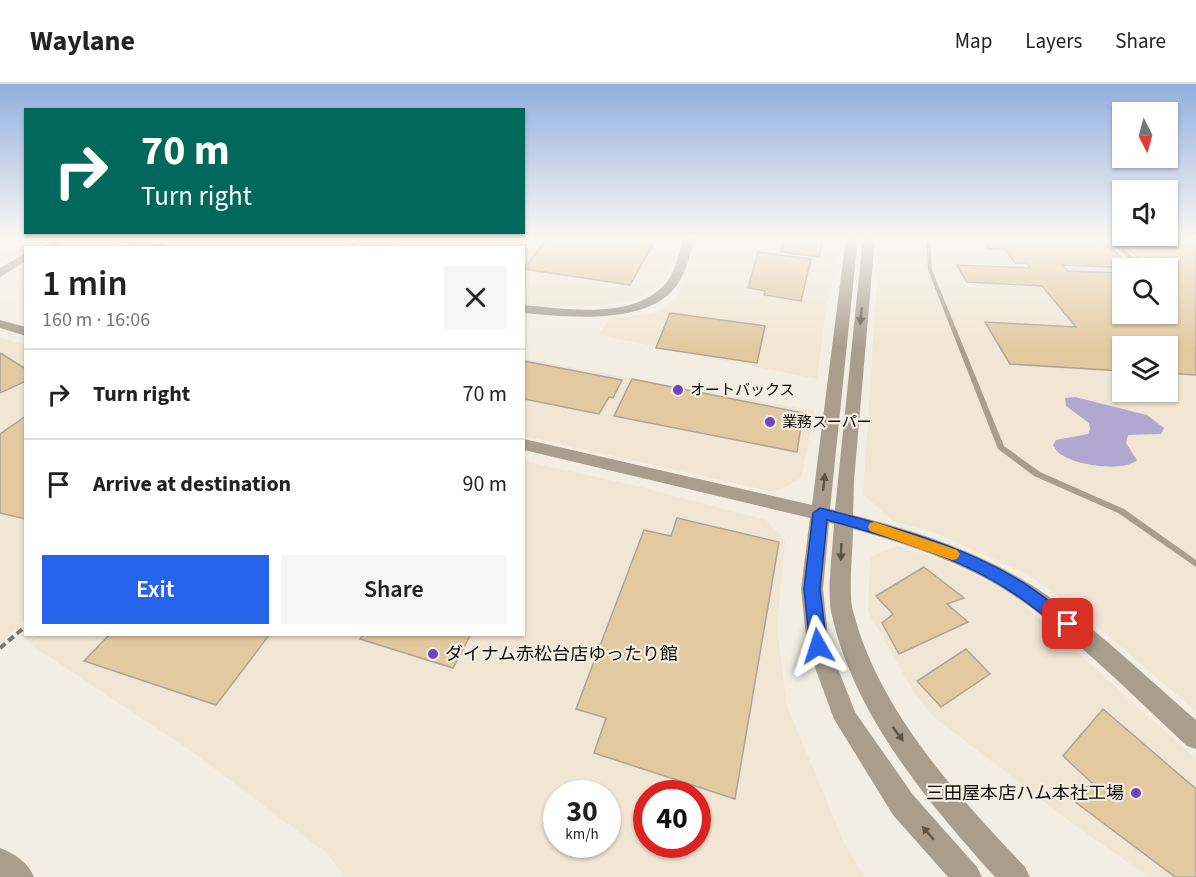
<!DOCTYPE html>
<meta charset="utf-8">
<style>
:root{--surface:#fff;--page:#f6f6f6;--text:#222;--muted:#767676;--line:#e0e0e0;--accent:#2563eb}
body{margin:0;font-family:"Source Sans 3","Noto Sans JP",sans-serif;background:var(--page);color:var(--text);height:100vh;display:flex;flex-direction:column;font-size:22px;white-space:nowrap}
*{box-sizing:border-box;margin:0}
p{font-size:20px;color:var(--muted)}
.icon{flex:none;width:33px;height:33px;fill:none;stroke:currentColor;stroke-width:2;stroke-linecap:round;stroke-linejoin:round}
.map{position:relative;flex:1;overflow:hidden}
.side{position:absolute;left:24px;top:162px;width:501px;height:390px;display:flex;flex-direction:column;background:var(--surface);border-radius:0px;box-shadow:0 2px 4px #0004}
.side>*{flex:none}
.guide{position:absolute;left:24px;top:24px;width:501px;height:126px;border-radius:0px;box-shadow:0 2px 4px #0004;background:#00695c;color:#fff;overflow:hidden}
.needle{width:39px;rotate:174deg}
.controls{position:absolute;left:1112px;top:18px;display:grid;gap:12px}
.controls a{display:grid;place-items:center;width:66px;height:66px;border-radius:0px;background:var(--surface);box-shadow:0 2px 4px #0004;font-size:30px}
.speed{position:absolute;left:543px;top:696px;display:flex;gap:12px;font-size:30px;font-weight:700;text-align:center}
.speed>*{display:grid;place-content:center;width:78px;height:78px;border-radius:50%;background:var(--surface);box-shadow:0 2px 4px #0004;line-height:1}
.speed small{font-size:15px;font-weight:400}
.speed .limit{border:9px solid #d22;background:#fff;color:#111}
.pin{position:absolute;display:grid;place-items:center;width:51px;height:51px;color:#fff;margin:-26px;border-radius:12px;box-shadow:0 3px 9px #0006}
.me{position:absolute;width:66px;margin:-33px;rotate:354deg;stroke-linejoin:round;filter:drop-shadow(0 0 4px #0008)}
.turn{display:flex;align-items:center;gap:21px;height:126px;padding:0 18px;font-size:27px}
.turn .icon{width:78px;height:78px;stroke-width:2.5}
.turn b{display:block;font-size:42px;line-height:51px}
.round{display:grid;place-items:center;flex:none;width:63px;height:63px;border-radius:0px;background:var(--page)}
.headline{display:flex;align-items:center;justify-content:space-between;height:102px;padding:0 18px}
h1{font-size:36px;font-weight:600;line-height:45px}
.action{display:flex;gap:12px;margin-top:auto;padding:12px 18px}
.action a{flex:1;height:69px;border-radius:0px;background:var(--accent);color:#fff;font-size:24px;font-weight:600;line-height:69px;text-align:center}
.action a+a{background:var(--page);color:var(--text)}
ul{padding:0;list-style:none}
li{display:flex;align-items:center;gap:18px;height:90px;padding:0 18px;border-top:2px solid var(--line)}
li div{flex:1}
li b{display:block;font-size:22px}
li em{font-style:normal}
header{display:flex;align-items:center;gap:36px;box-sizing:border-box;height:84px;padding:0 30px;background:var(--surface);border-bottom:2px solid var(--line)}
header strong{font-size:28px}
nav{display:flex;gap:33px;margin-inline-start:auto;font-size:21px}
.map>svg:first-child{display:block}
.built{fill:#f1e6d3;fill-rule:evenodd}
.water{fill:#b2a7d1}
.building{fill:#e2c9a0;stroke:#aba59a;stroke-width:1.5}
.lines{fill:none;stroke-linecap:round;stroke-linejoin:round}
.path{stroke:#7d7871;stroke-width:4;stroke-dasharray:7 4;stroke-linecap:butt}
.service{fill:#a99e8d;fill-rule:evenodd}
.tertiary{fill:#a99e8d;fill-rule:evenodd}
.oneway{fill:#5c554a}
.route{fill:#2563eb;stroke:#184099;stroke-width:1.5}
.slow{fill:#f59e0b}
.poi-dot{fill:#7244bc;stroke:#f4ede2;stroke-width:2}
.labels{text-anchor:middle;stroke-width:4.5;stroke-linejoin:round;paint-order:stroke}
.poi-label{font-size:15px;fill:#0e0c08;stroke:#f4ede2;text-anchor:start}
.near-poi-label{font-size:18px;fill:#0e0c08;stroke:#f4ede2;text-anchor:start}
</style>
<header>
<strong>Waylane</strong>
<nav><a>Map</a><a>Layers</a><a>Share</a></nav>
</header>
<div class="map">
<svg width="1196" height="793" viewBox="0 0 1196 793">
<rect width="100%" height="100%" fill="#f4ede2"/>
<!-- built -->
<path class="built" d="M0,153H53L32,163L26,164L25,166L0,178Z
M141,153H683L669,189L654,207L634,216L599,222H547L524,221V164H190Z
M698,153H843L826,224L817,295L599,251L609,235L654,229L676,216Z
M880,153H1196V627L1080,528L1027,490L938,450L893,437L863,410ZM1122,184H1167V230H1122ZM1122,262H1167V308H1122Z
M0,254L26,261L25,536L0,558Z
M524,275L815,327L801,394L785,403L770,407L524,352Z
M524,377L637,402L766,436L785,456L777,543L787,622L845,761L865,793H344L328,770L190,666L28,559L37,550H524ZM556,710H608V760H556ZM646,710H698V760H646Z
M897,462L945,477L1011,509L1196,675V793H1149L1068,736L934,633L916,612L868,528L870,473Z"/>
<!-- water -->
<path class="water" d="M1075,313L1147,331L1164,344L1161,350L1128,351L1126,359L1137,376C1123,389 1073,381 1059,369C1056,367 1055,364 1053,361L1056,356L1088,350L1090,345L1089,339L1066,322L1065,314Z"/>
<!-- building -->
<path class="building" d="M364,153H398L382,164H348Z
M548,153H657L630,201L524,185Z
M785,153H824L819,173L781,168Z
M980,153H1100L1132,184L1062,181L1068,187L1122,189V230H1167V184H1149L1115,153H1196V291L1167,289V262H1122V287L1010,280L985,238L1076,243L1042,202L967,198L957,181L1030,184L1026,179H1015L1005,165H989Z
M758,168L811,175L801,217L764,211L765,207L748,204Z
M670,229L765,242L757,279L656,264Z
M0,269L26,285V297L0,309Z
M524,277L622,296L613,314L609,313L599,330L524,315Z
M632,295L803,329L797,368L614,332Z
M26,332V435L0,429V350Z
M677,434L779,458L735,715L594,669L606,634L576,625L644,446L671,452Z
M924,483L964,514L947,520L968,538L899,570L882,539L893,530L876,512Z
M110,550H270L216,621L84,577Z
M364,550H471L453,584L360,555Z
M966,565L990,590L941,623L917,597Z
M1103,625L1196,705V793H1175L1070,714L1092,699L1063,672Z"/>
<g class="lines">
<!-- path -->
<path class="path" d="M0,564L26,542"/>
<!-- service -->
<path class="service" d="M926,153H930L932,186L1004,362L1040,388L1124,425L1196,476V483L1118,429L1034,392L998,365L928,186Z
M1106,153H1111L1143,182V184H1139Z"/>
<!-- tertiary -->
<path class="tertiary" d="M59,153H73L55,164H40Z
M105,153H129L178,164H151L110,156Z
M684,153H695C690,169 687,187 677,201C649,242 567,233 524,229V221C567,225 633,236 665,200C676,188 679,168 684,153Z
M846,153H858L830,425L835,426L863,153H875L854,397L853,431C912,446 971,465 1023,496C1087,534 1140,588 1196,636V665L1187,662C1130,609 1075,552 1010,509C962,478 907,460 853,445C853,465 848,510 853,527C879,627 956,710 1025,783L1030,793H995C927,718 852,628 831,527C827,508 833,461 834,440L829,439L823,505L829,562L855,628L913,711L977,783L982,793H948L893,731L834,635L807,562L801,505L810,434L524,366V355L812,421Z
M26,169V177L0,193V184Z
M0,236L26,243V252L0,244Z
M0,764C15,770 28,778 34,793H0Z"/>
</g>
<!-- one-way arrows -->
<defs><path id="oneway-solid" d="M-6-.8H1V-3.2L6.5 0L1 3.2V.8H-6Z" transform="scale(1.5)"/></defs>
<g class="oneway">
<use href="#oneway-solid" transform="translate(861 232) rotate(96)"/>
<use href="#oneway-solid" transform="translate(824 398) rotate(-84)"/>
<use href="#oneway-solid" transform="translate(841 468) rotate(92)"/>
<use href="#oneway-solid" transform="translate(898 650) rotate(53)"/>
<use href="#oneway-solid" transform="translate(928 749) rotate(-131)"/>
</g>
<!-- sky -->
<linearGradient id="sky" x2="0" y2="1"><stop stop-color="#92afdf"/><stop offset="0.58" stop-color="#faf7f2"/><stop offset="1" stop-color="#faf7f2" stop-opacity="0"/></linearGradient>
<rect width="1196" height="264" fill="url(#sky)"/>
<!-- route -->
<path class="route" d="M820,424C889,442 961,460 1022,498C1040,509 1056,523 1073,535L1076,540L1073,546L1068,548L1062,546C1045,533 1028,518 1010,507C955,471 890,453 827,436L820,505L827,562L824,568L818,570L812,568L810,562L804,505L813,429Z"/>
<!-- slow -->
<path class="slow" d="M875,438L957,466L960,470L957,475L952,476L870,447L868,443L870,439Z"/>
<!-- markers -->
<g class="poi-dot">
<circle cx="678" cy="306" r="6"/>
<circle cx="770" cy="338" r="6"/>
<circle cx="433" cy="570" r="6"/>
<circle cx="1136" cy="709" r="6"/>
</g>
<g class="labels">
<!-- poi labels -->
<g class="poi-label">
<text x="690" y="311">オートバックス</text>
<text x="782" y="343">業務スーパー</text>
</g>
<!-- near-poi labels -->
<g class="near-poi-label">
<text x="445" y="576">ダイナム赤松台店ゆったり館</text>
<text x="1124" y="715" text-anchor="end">三田屋本店ハム本社工場</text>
</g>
</g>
</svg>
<div class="controls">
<a><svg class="needle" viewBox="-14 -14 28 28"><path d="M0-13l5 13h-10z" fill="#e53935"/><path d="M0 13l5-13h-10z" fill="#767676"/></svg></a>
<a><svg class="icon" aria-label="sound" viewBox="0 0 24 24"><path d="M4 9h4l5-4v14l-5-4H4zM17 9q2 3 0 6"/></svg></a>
<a><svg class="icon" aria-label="search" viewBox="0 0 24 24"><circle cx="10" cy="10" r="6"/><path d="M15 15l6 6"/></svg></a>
<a><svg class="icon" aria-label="layers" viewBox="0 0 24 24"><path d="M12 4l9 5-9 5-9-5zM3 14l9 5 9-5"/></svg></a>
</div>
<div class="speed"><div>30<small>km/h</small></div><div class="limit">40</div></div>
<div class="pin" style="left:1068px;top:540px;background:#d93025"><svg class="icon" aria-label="arrive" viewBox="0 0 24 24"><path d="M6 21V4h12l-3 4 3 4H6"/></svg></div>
<svg class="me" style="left:818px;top:562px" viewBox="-20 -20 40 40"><path d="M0-17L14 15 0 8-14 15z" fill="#2563eb" stroke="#fff" stroke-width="4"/></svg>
<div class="guide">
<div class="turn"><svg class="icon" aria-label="right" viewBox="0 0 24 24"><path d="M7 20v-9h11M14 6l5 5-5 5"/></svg><div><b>70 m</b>Turn right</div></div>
</div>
<section class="side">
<div class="headline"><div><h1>1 min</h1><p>160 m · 16:06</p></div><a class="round"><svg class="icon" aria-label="close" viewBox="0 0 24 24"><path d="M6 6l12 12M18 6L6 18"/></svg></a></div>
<ul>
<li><svg class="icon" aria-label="right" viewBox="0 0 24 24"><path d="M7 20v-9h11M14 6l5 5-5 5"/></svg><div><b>Turn right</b></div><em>70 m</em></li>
<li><svg class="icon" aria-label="arrive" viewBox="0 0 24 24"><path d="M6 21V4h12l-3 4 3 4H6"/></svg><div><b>Arrive at destination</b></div><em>90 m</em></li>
</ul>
<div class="action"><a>Exit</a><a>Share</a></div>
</section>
</div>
